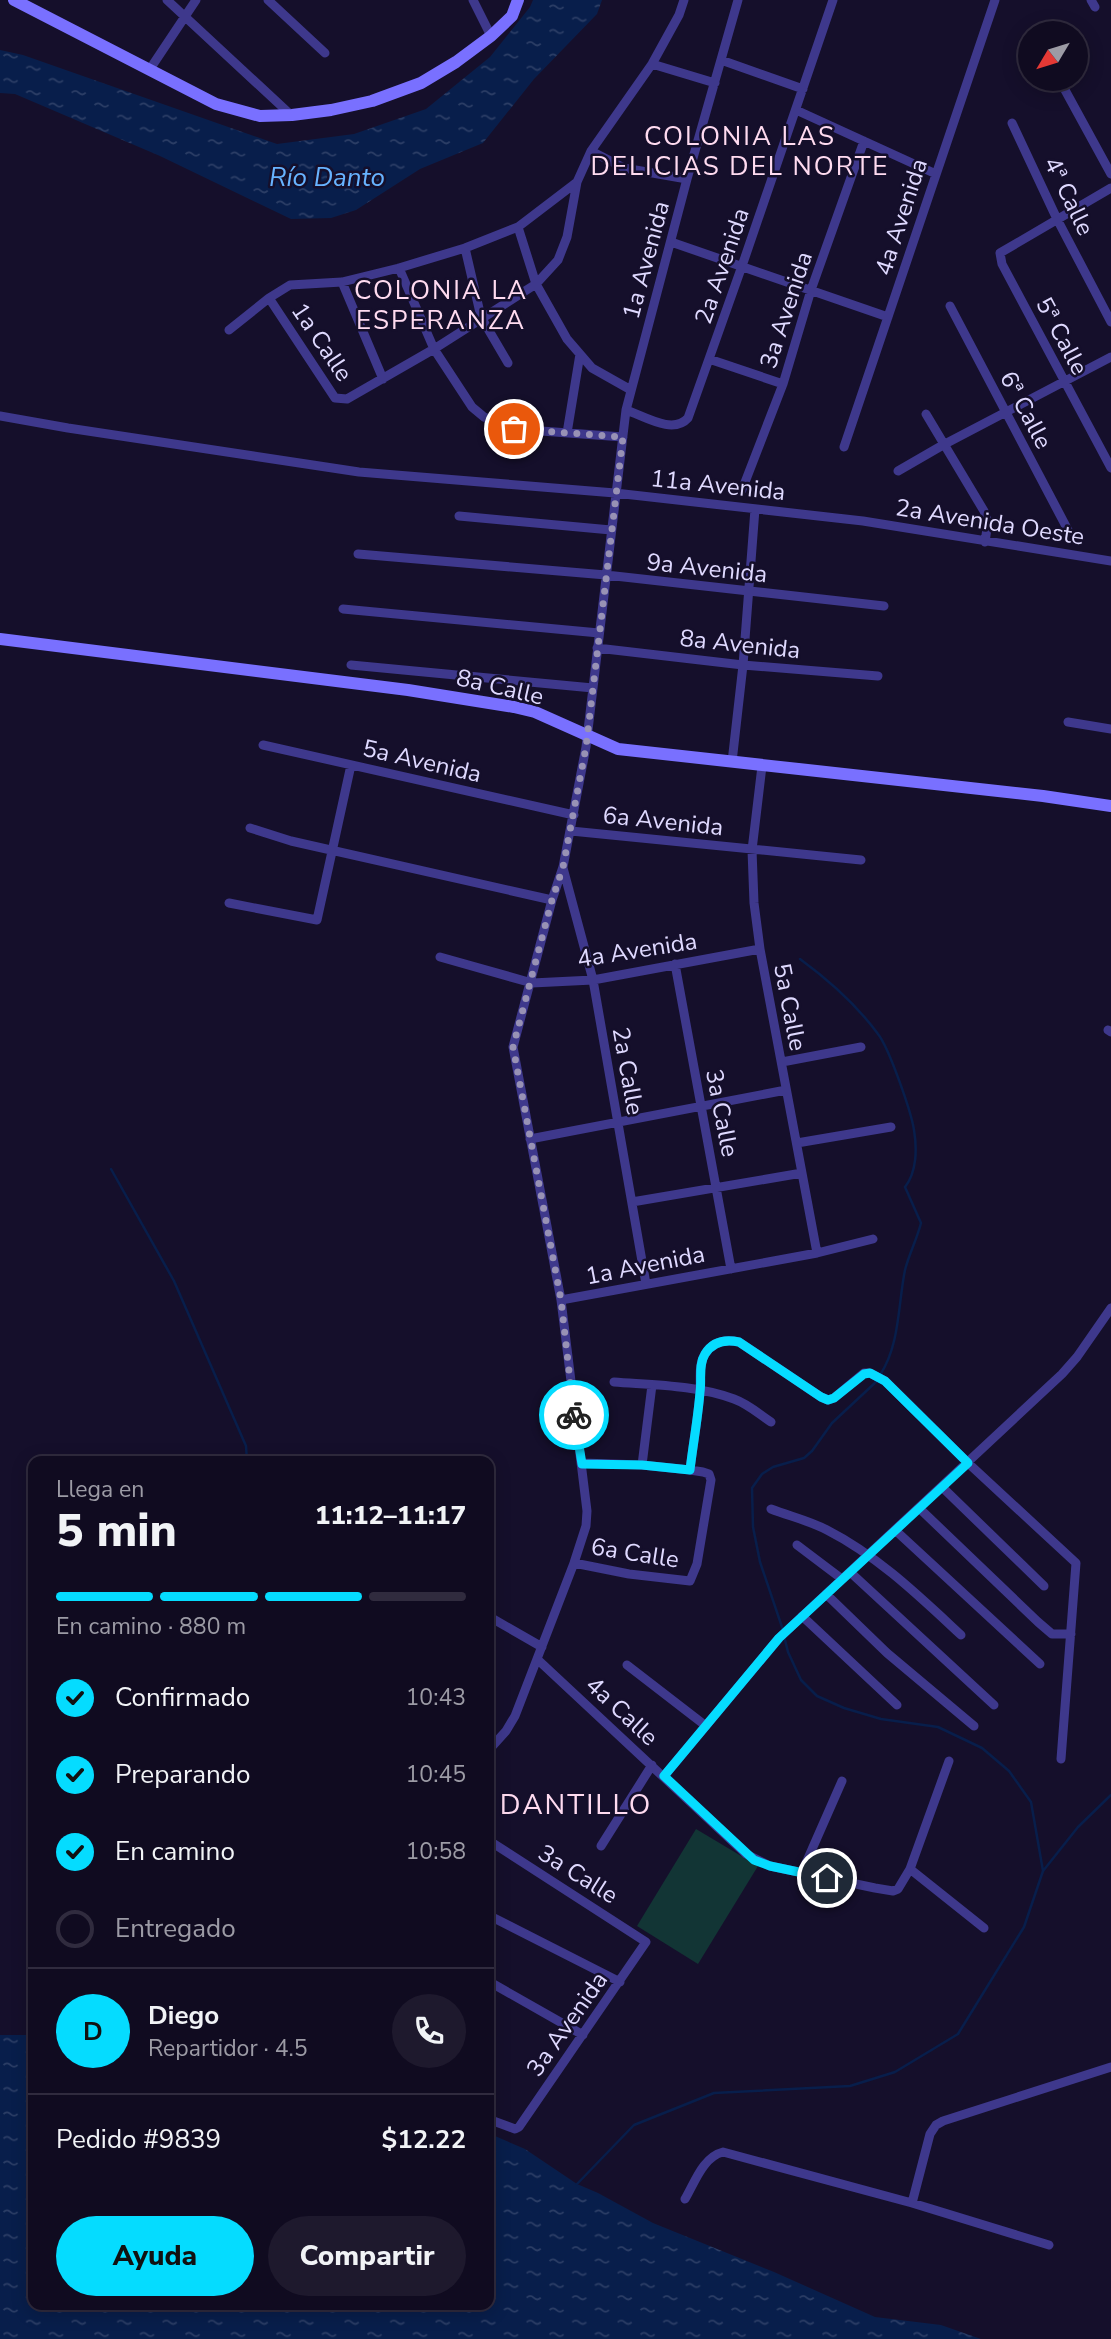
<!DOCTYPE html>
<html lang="es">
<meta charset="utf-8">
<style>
body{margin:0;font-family:"Nunito Sans",sans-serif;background:#1e192d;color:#f1f3f6;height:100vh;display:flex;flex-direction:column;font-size:26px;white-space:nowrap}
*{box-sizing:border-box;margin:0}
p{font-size:23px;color:#9c9ba5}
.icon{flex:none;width:38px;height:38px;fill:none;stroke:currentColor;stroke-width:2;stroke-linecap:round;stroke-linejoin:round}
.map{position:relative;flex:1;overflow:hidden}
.side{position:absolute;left:28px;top:1456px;width:466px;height:854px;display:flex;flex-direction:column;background:#100b20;border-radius:14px;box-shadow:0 4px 18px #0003,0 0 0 2px #302b3e}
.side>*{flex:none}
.needle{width:46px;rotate:232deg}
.buttons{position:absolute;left:1018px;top:21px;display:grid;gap:14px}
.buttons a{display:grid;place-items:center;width:70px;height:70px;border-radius:50%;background:#100b20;box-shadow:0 4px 18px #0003,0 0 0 2px #302b3e;font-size:35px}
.pin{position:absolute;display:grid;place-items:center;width:60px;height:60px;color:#fff;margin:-30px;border:4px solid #fff;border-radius:50%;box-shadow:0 2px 7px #0007}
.courier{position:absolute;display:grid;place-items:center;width:70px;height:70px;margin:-35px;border:5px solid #05dcff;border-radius:50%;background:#fff;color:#222;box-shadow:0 2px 9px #0007}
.overview em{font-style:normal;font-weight:800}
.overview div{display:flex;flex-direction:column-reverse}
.overview{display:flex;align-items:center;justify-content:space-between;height:119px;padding:0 28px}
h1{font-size:46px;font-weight:800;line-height:52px}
.bar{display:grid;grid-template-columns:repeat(4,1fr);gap:10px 7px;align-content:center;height:84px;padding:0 28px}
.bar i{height:9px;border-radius:5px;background:#302b3e}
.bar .selected{background:#05dcff}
.bar p{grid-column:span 4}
.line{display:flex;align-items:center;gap:18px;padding:0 28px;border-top:2px solid #302b3e}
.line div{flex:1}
.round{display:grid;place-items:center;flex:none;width:74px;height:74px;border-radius:37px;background:#1e192d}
ol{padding:0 28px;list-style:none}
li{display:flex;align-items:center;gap:21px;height:77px}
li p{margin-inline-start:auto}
li .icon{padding:7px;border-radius:50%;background:#05dcff;color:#111;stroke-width:4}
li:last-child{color:#9c9ba5}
li i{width:38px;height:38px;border:4px solid #302b3e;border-radius:50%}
.cta{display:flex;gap:14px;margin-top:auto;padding:14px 28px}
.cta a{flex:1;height:80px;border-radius:42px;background:#05dcff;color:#111;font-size:28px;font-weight:800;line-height:80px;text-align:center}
.cta a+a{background:#1e192d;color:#f1f3f6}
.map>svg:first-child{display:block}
.pitch{fill:#123535}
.water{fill:url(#water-ripples)}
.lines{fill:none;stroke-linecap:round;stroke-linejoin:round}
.stream{stroke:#081e4b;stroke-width:2.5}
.street{stroke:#3e388c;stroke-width:9}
.secondary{stroke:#7970ff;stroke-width:12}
.done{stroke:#9892b5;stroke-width:7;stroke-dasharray:0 12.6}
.route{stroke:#05dcff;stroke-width:9}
.labels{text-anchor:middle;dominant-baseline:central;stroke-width:5;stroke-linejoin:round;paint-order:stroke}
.street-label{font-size:24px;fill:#dfd9ff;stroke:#150f2b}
.neighbourhood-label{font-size:26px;letter-spacing:2px;fill:#ffdbf0;stroke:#150f2b}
.water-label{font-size:26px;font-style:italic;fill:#67b3ff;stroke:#150f2b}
.quarter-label{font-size:28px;letter-spacing:2px;fill:#ffdbf0;stroke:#150f2b}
</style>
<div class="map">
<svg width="1111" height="2339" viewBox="0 0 1111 2339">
<defs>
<pattern id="water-ripples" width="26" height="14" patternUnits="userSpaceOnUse" patternTransform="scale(1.75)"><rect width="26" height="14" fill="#081e4b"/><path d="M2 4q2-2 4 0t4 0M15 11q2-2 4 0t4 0" fill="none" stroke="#2c3e66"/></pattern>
</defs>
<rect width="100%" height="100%" fill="#150f2b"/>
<path class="pitch" d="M696,1829L758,1866L698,1964L637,1926Z"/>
<path class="water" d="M533,0H602L597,14L534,79L483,143L420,169L356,210L331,218L291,219L160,156L15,94L0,93V50L23,55L277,144L354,134L426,109L490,57L530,7Z
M0,2035H33V2305H488V2133L525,2149L577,2184L598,2193L653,2223L774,2272L875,2317L941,2325L981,2339H0Z"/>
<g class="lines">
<path class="stream" d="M800,959C830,981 856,1004 878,1034C889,1048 911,1111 914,1130C917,1148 917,1172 905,1187L921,1223C917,1239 909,1254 905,1270C898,1304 900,1345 880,1375
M111,1169L174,1281L246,1446L247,1461
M783,1630L760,1562L753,1527L752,1488L762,1474L773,1467L804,1458L812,1451L832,1423L877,1381
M1043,1871L1078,1827L1111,1795
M577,2184L634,2125L714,2093L850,2086L895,2072L958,2034L1024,1927L1043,1871L1031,1802L1009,1771L982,1748L938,1727L881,1719L844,1708L817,1696L801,1680L788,1652L784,1636"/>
<path class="street" d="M167,0L291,115
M268,0L325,53
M473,0L491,36
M1091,0L1095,7
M721,60L803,89
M652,64L715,83
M150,69L196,0
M1059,79L1111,174
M796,110L936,174
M1012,123L1057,219L1111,322
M591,151L624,168L687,179
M1111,188L1000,253L1002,264L1111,468
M518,227L536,284L567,339L592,368L631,390
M671,242L888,317
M465,248L481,317L508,363
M399,268L434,349L472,407L484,417L514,429L623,437
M342,282L383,379
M269,298L335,398L347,399L434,349L536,284L558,260L567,237L577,182L591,151L652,64L679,15L684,0
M950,306L1069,532
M229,330L269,298L290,285L342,282L399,268L465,248L518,227L577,182
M709,359L783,384
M626,410C644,416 673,435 688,418L742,266L833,0
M926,414L984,511L988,522L985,542
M0,416L68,428L359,472L615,493L863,521L1111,561
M567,433L580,354
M844,447L995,0
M898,471L943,445L1111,357
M742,490L783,384L811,290L864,141
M459,516L611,530
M358,554L606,575L884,606
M343,609L599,633
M597,648L743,665L878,676
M351,665L593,688
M1068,722L1111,729
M263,745L574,815
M732,762L743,665L755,509
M762,766L752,850L754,903L760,949L817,1253
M250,828L291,841L552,900
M571,831L861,860
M563,868L593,980L646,1284
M229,903L317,920L351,765
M440,957L532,983L593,980L760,949
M675,964L731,1269
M1108,1030L1111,1032
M782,1062L861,1047
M530,1139L786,1090
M797,1143L891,1127
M632,1202L802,1173
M561,1300L817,1253L873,1239
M614,1382C653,1385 697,1385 734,1399C748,1404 759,1414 771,1422
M642,1465L652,1385
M690,1470C693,1444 698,1418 700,1392C701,1380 698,1365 705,1354C713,1341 725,1339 739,1342L821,1397L828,1400L834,1398L864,1373H870L885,1381L968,1463L1076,1563L1061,1759
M942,1487L1044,1586
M919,1508L1038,1622L1052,1634H1071
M771,1509C789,1516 810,1521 827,1530C878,1556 920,1597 961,1635
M895,1530L1040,1664
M797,1545L842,1579
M574,1563L629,1574L690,1581L697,1564L711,1480L709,1474L703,1472L690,1470L642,1465L582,1463
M850,1572L994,1705
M826,1594L887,1653L974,1726
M488,1616L542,1647
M802,1616L897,1705
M537,1659L746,1854L770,1866L875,1888L893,1891L898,1889L910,1869L949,1761
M627,1665L706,1726
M488,1751L506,1731L515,1716L574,1563L586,1526L587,1511L561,1300L513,1047L552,900L563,867L586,747L626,410L687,179L738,0
M664,1776L779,1638L1062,1374L1077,1357L1111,1308
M488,1840L646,1942L519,2127L515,2129L488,2119
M601,1846L652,1765
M910,1869L984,1928
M802,1872L842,1781
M488,1915L620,1982
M488,1981L583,2035
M685,2199C695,2182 703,2157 723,2152L912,2203L1049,2245
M912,2203L930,2134L936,2125L943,2121L1111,2067"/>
<path class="secondary" d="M14,0L216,104L260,116L292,115L331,110L372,101L421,83L456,62L491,36L512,16L518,0
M0,639L408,690L514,707L535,712L618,749L1043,796L1111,806"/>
</g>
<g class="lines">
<path class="done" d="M514,429L623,437L586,747L563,867L552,900L513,1047L561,1300L574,1415"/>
<path class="route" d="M574,1415L582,1464L642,1465L690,1470C693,1444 698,1418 700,1392C702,1380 698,1365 705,1354C713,1341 725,1339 739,1342L821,1397L828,1400L834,1398L864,1374L870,1373L885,1381L968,1463L779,1638L664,1776L754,1860L770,1866L827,1878"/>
</g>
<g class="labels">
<g class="street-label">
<text transform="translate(1069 196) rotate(64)">4ª Calle</text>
<text transform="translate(901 217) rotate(-72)">4a Avenida</text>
<text transform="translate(646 260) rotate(-75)">1a Avenida</text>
<text transform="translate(722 266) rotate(-71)">2a Avenida</text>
<text transform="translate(786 310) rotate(-72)">3a Avenida</text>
<text transform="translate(1062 336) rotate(62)">5ª Calle</text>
<text transform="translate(322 342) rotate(56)">1a Calle</text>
<text transform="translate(1026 410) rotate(62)">6ª Calle</text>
<text transform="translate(718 485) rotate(6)">11a Avenida</text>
<text transform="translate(990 522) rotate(9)">2a Avenida Oeste</text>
<text transform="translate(707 568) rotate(6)">9a Avenida</text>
<text transform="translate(740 644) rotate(6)">8a Avenida</text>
<text transform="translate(500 687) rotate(13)">8a Calle</text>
<text transform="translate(422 761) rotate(13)">5a Avenida</text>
<text transform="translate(663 821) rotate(6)">6a Avenida</text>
<text transform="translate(637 950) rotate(-9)">4a Avenida</text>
<text transform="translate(790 1007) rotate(79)">5a Calle</text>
<text transform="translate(628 1071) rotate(80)">2a Calle</text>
<text transform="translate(722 1113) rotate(79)">3a Calle</text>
<text transform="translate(645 1265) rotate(-11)">1a Avenida</text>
<text transform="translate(635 1553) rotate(9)">6a Calle</text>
<text transform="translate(622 1711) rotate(43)">4a Calle</text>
<text transform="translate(578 1874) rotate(32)">3a Calle</text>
<text transform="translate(567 2024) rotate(-55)">3a Avenida</text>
</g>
<g class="neighbourhood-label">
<text x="740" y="136">COLONIA LAS<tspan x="740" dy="30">DELICIAS DEL NORTE</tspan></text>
<text x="441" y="290">COLONIA LA<tspan x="441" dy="30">ESPERANZA</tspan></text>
</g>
<g class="water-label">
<text x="327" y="177">Río Danto</text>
</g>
<g class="quarter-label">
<text x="576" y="1805">DANTILLO</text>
</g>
</g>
</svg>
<div class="buttons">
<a><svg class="needle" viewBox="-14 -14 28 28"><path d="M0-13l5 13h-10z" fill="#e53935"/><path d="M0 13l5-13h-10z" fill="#9c9ba5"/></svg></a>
</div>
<div class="pin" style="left:514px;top:429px;background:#ea580c"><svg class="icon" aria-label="bag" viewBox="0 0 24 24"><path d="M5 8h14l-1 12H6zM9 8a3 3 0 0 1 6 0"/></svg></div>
<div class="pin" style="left:827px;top:1878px;background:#1f2937"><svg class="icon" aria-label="home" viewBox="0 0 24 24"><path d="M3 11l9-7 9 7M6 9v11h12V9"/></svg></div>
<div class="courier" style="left:574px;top:1415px"><svg class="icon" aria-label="bike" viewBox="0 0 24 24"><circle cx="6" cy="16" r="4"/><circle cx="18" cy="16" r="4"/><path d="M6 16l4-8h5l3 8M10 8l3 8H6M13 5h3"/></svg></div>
<section class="side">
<div class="overview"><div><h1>5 min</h1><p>Llega en</p></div><em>11:12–11:17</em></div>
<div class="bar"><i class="selected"></i><i class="selected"></i><i class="selected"></i><i></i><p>En camino · 880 m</p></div>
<ol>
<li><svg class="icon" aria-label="check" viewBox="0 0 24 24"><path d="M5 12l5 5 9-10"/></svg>Confirmado<p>10:43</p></li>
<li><svg class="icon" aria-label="check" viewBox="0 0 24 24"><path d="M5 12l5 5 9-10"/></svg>Preparando<p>10:45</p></li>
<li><svg class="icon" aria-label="check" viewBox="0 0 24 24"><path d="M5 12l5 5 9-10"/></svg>En camino<p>10:58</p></li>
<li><i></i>Entregado</li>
</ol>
<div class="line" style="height:126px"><b class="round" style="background:#05dcff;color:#111">D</b><div><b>Diego</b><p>Repartidor · 4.5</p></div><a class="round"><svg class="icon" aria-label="phone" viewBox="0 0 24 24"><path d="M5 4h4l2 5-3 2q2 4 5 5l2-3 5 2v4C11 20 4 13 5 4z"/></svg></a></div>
<div class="line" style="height:91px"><div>Pedido #9839</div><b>$12.22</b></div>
<div class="cta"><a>Ayuda</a><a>Compartir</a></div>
</section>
</div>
